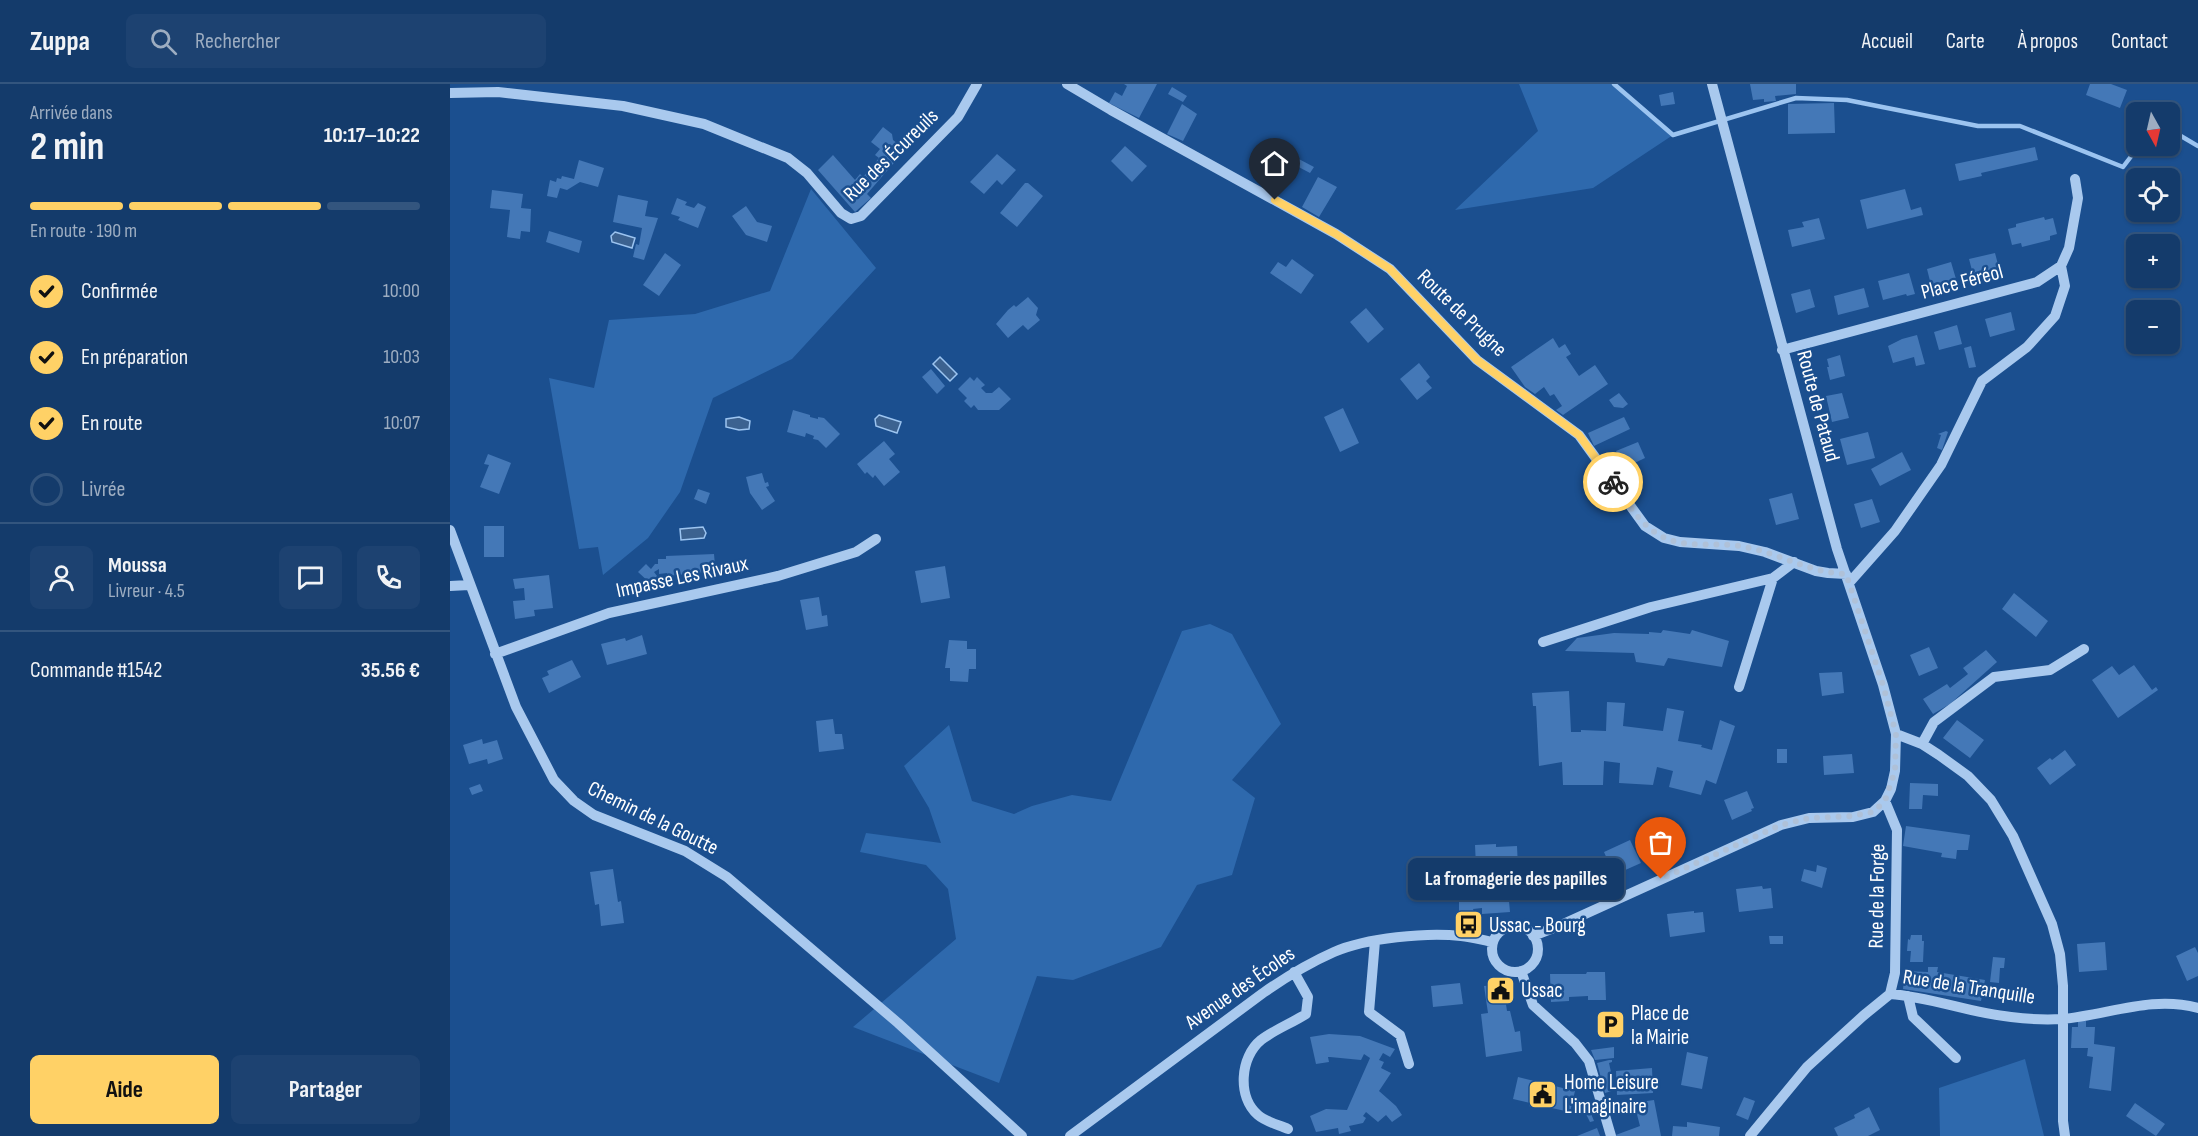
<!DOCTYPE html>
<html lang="fr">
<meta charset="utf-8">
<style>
body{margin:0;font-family:"Sofia Sans Condensed",sans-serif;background:#1d4271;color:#f1f3f6;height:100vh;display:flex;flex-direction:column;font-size:22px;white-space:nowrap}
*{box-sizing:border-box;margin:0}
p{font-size:20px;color:#9dadc1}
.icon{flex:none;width:33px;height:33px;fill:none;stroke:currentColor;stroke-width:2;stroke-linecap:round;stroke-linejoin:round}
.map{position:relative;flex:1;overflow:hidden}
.details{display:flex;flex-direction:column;background:#143b6b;width:450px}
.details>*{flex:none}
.needle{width:39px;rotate:172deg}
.tools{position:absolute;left:1676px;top:18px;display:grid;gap:12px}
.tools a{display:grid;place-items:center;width:54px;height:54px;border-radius:9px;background:#143b6b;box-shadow:0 2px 4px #0004,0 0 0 2px #33557e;font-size:30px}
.pin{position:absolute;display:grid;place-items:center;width:51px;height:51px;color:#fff;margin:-62px -26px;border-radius:50% 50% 50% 0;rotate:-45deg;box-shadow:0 0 6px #0007}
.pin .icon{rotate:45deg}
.courier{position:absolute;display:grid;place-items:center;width:60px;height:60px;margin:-30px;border:4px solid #ffd166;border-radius:50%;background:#fff;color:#222;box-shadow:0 2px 8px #0007}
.bubble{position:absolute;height:42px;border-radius:9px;background:#143b6b;box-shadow:0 2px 4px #0004,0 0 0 2px #33557e;font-size:20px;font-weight:700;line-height:42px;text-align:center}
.head em{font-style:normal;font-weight:700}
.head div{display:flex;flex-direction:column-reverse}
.head{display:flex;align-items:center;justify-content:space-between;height:102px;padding:0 30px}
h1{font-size:39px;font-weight:700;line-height:45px}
.bar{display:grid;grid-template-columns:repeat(4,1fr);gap:9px 6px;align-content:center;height:72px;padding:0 30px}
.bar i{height:8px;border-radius:4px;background:#33557e}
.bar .on{background:#ffd166}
.bar p{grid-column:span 4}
.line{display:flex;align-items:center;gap:15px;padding:0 30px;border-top:2px solid #33557e}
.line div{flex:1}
.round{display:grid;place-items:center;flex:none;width:63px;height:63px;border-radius:9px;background:#1d4271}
ol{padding:0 30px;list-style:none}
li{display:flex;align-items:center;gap:18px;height:66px}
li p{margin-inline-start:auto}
li .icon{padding:6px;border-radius:50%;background:#ffd166;color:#111;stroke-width:4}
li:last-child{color:#9dadc1}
li i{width:33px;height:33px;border:3px solid #33557e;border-radius:50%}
.cta{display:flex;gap:12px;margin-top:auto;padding:12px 30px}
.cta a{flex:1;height:69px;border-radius:9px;background:#ffd166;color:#111;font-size:24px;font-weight:700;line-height:69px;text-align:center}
.cta a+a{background:#1d4271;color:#f1f3f6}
header{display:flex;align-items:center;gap:36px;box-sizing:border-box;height:84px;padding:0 30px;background:#143b6b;border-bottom:2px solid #33557e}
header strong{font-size:28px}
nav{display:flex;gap:33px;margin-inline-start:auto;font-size:21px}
.search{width:420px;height:54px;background:#1d4271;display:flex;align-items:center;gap:15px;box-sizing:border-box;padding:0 21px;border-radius:9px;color:#9dadc1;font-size:22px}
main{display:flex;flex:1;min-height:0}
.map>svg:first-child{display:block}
.green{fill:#2e69ad}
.water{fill:#3c6290;stroke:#9cc4f0;stroke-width:1.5}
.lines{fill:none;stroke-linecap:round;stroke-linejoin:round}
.stream{stroke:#9cc4f0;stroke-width:4.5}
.building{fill:#4478b7}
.minor{stroke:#a9c9ee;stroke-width:10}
.done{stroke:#afc1d8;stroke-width:6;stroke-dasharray:0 10.8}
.route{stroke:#ffd166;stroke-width:8}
.labels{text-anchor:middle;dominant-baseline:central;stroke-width:5;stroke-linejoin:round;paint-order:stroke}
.street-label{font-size:21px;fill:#fff;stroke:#1b4f8f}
.poi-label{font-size:21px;fill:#fff;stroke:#1b4f8f;text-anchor:start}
</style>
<header>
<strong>Zuppa</strong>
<div class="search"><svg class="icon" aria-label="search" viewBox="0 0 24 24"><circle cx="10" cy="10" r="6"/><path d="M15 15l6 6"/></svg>Rechercher</div>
<nav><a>Accueil</a><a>Carte</a><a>À propos</a><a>Contact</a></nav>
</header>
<main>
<section class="details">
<div class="head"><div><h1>2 min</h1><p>Arrivée dans</p></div><em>10:17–10:22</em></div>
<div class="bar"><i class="on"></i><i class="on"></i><i class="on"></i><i></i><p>En route · 190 m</p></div>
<ol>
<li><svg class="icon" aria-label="check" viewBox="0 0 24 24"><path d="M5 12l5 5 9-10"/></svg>Confirmée<p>10:00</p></li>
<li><svg class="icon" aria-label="check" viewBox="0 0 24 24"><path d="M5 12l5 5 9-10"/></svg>En préparation<p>10:03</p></li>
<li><svg class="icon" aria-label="check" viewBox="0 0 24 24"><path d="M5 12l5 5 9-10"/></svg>En route<p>10:07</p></li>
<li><i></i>Livrée</li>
</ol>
<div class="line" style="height:108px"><a class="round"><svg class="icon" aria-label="person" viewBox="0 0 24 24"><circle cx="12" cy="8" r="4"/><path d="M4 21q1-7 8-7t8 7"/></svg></a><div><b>Moussa</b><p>Livreur · 4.5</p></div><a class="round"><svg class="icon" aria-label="chat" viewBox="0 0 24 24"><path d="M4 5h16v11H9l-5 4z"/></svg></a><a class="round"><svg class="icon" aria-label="phone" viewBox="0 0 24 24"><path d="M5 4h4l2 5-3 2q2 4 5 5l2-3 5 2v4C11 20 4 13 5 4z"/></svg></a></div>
<div class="line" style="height:78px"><div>Commande #1542</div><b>35.56 €</b></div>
<div class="cta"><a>Aide</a><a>Partager</a></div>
</section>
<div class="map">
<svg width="1748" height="1052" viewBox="0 0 1748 1052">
<rect width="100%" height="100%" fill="#1b4f8f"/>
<path class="green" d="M1069,0H1164L1223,51L1143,104L1005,126L1088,47Z
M361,105L426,184L342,275L263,314L230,408L198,454L153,491L148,463L129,465L99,294L144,304L159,236L245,230L320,207Z
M760,540L782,550L831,640L782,696L805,714L782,791L747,801L711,863L623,896L587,892L549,999L403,943L506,855L498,805L476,781L410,768L416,749L491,759L479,724L454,682L499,641L522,717L564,730L582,722L622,711L661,717L732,547Z
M1575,975L1594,1052H1490L1489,1004Z"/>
<path class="water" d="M165,148L185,154L182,164L162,158L161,152Z
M490,273L507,290L500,297L483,280Z
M429,331L451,338L447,349L426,342L425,335Z
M289,333L300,337L299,345L289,346L276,343V335Z
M253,443L256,449L254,454L231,456L230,445Z"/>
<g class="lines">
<path class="stream" d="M1164,0L1223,51L1346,14L1397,16L1528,42H1570L1673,83L1689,62
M1719,45L1748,62"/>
</g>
<path class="building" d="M674,0H707L689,34L659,19L665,8L672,12L677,2Z
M1300,0H1346V10L1325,12L1326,17L1314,18V15L1303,16Z
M1640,0H1661L1677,6L1670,24L1636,11Z
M722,3L737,12L733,18L718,10Z
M1223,8L1225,20L1211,22L1209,11Z
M1384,19L1385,49L1338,50V20Z
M732,20L747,30L733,57L717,50Z
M433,43L442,50L443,56L455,66L417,110L421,114L405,128L368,86L383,71L405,96L410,90L413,93L429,74L425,71L430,65L421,58Z
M675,62L697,82L682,98L661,77Z
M814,63L834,74L823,95L803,84Z
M1585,63L1588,76L1531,89L1532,92L1509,97L1505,80Z
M547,70L566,86L552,101L547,96L534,110L520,98Z
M845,73L864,83L860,89L841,79Z
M129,76L154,84L148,103L130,98L117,106L110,104L107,114L97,112L100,96L106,98L107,94L111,95L112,92L124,95Z
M868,93L887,103L869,133L852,123Z
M575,99H578L593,112L567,143L550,129Z
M1455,105L1461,126L1471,123L1473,131L1417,145L1410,116Z
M42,106L73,110L71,124L81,125L80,148L71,147L70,155L57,153L60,126L40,124Z
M168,111L198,117L195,132L208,134L194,176L183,173L186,160L189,161L192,144L163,138Z
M227,114L237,118L235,121L244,124L248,119L256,123L248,144L228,136L230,133L221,130Z
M296,122L307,138L322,142L317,158L296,151L282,132Z
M1594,133L1595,136L1603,134L1607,150L1600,152V156L1572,163L1571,159L1562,161L1558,145L1566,143V140Z
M1369,134L1375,155L1342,163L1338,146L1354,143L1352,138Z
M99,147L132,157L129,169L96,158Z
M215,169L231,181L209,212L193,201Z
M1545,169L1550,188L1524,194L1519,175Z
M842,175L864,191L851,210L820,189L828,178L836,183Z
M1501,178L1506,195L1481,201L1477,185Z
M1459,189L1465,210L1457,212L1456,210L1433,216L1428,197Z
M1414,204L1419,223L1388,231L1384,212Z
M1360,205L1365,223L1346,229L1341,210Z
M578,213L588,224L586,231L590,236L578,246L573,241L558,254L546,240L558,226L564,221L566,223Z
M916,224L934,245L918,259L900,238Z
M1561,228L1565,246L1540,253L1535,235Z
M1507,241L1512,260L1489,266L1484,248Z
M1467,251L1475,280L1466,282L1464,273L1443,279L1438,262L1452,255Z
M1103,254L1109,264L1115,260L1121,270L1116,273L1129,292L1145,281L1158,300L1113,331L1106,326L1112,322L1104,310L1100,312L1094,303L1085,310L1075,303L1061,283Z
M1521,262L1526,283L1519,284L1514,264Z
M1390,271L1395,292L1380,296L1377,283H1379L1377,275Z
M969,279L980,293L976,297L982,304L967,316L950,295Z
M481,285L495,302L487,310L472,293Z
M520,293L524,297L527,293L535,301L531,304L536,309H542L549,303L561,315L549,326H528L524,321L521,324L514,317L517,314L508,305Z
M1169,309L1178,320L1173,324L1164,323L1159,316Z
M1392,309L1399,334L1382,338L1376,312Z
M893,324L909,359L890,368L874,333Z
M343,326L360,331V333L368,335V333L374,334L390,350L376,364L368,356L363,355L364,352L356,349L355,353L337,348Z
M1174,333L1180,345L1144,362L1138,349Z
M1496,347L1498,348L1492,366L1487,364L1491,351L1488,350Z
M1418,348L1425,374L1397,381L1390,355Z
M434,357L445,370L439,375L450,388L434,402L425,391L423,394L417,388L415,390L407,380Z
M1188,358L1195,374L1174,384L1166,367Z
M1452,368L1461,386L1430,402L1421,385Z
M38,370L61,379L49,410L30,403L39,381L34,380Z
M312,389L315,399L318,398L319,402L316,403L325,417L312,426L300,409L296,393Z
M248,405L260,409L256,420L244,415Z
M1342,409L1349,435L1326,441L1319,415Z
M1422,415L1430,438L1411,444L1404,420Z
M34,442H54V473H34Z
M264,470L266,493L256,494V488L217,492V489L209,490V485L204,488L207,492L200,499L188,488L196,480L201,485L205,480H208V475H216V472Z
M495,482L500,514L471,519L465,487Z
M99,491L103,524L84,526L85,532L65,535L63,517L75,516L74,504L65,505L63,495Z
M1564,509L1598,537L1586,553L1552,525Z
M369,513L372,532L377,531L378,542L356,546L350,516Z
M1213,546L1240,550L1242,546L1279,557L1272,583L1218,574L1214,582L1186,578L1184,569L1115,567L1127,554L1164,549L1199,550V548L1211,549Z
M192,551L197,570L157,581L151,560L175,554L176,557Z
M499,556L517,557V565H526V585H519L518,598L500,597V584H495Z
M1479,563L1488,584L1469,592L1460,571Z
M1536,566L1547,578L1500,620L1483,630L1473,615L1497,600L1500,604L1518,590L1513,584Z
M122,576L131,593L99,609L92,594L99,591L97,587Z
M1684,581L1702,606L1706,603L1708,606L1668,634L1642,596L1662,582L1669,591Z
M1392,588L1394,609L1372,612L1369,589Z
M1119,607L1121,648H1131V646L1156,647L1157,618L1175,619L1173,642L1213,647L1217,624L1234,627L1228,657L1252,661L1251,663L1262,666L1270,636L1285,642L1266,700L1256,696L1251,711L1219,703L1223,687L1207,683L1203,701L1169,699L1170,679L1154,677L1153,701H1113L1112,678L1089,682L1086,622H1083L1082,609Z
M383,635L385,650H392L394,665L369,668L366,637Z
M1507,636L1534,656L1520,674L1493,654Z
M32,655L33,660L47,656L53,675L38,680L37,675L19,680L13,661Z
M1327,665H1337V679H1327Z
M1615,666L1626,681L1600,701L1587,684L1600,674L1602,676Z
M1402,670L1404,689L1374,691L1373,672Z
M1460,699L1488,700V712L1473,711L1472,725H1459Z
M30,700L33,707L22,711L19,704Z
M1297,707L1304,724L1301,725L1302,727L1282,736L1274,716Z
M1456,742L1520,751L1518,766H1507L1506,775L1491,773L1492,769L1453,762Z
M1180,756L1191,779L1164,791L1154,768Z
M1046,760V763L1067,762L1068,784H1075L1076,799L1069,800L1070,816L1059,817L1060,828L1032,830V824L1023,825L1024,828L1009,830V805L1027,804L1025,761Z
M1367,781L1377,784L1372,804L1351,797L1354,785L1366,788Z
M163,785L168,818L171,817L174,839L151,842L149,820L145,821L140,788Z
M1312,802L1313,805L1321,804L1323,824L1289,828L1286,805Z
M1244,827V829L1253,828L1255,848L1220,853L1217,830Z
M1461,851H1472V857H1474L1473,878H1460L1461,867H1457L1458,855L1460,856Z
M1319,852H1333V860H1320Z
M1655,858L1657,886L1629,888L1627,860Z
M1745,863L1748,869V892L1737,897L1726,872Z
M1543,873L1555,874L1554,884H1550L1549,899L1540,898Z
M1478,883H1488L1487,888L1535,896L1531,917L1453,905L1455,887L1478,888Z
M1137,888H1155L1156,916H1138V912L1119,913V917L1101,918L1100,890H1136Z
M1010,899L1013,920L983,923L981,902Z
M1053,900L1057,927H1060L1065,948L1070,947L1072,967L1036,973L1031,930L1038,929L1034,902Z
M1628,937H1636V943H1645L1644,960L1665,963L1661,1007L1639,1004L1643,973L1637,972L1638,964H1621L1622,943H1628Z
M879,950L910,952L945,965L940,973L933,969L929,976L934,978L931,984L941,989L929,1007L946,1022L952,1031L942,1038L936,1031L928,1038L916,1028L913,1032L916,1034L913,1039L899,1042L901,1047L889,1050L888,1044L866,1048L860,1032L876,1025L897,1026L920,974L914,970L911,976L880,973H878L879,978L866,980L860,953Z
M1164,963V974L1145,976L1141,966Z
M1237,968L1258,973L1252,1005L1231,1001Z
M1159,976H1162V978L1159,979L1165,1006L1155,1009L1147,979Z
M1202,984L1203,1009L1167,1011L1166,987Z
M1068,993L1125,1007L1120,1028L1088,1021L1087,1024L1079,1022L1080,1019L1063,1015Z
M1294,1013L1305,1017L1298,1036L1286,1031Z
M1204,1016L1211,1052H1163L1190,1042L1184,1019Z
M1685,1019L1715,1040L1706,1052L1676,1032Z
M1137,1020L1144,1037L1140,1038L1132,1022Z
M1419,1023L1430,1046L1418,1052H1388L1384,1044L1405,1034L1404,1031Z
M1237,1038L1270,1043L1269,1052H1222L1223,1042L1237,1043Z
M1147,1044L1150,1052H1127Z"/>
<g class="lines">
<path class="minor" d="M617,0L661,26L886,150L940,185L1027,276L1129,351L1195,442L1214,454L1230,458L1289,462L1315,468L1366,487L1378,489L1396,490
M0,9L48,8L173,22L254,40L338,74L357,89L391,129L401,135L411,132L508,33L527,0
M1332,266L1587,198L1611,182L1619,164L1628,114L1625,95
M0,446L66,623L104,696L124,717L144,731L235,767L277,793L448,939L572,1052
M1399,499L1445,447L1491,381L1532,297L1577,263L1605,232L1615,202L1611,182
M0,502L19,501
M1093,558L1201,523L1323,494L1344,478
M45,570L159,529L328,492L406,468L426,455
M1289,603L1323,494
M1446,650L1472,660L1489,671L1518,692L1541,716L1563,752L1602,840L1610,870L1613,902V1037L1615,1052
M1472,660L1484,638L1544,593L1600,586L1634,565
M1435,717L1447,746L1445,889L1440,910
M1042 865a23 23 0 1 1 46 0a23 23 0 1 1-46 0Z
M1083,852L1111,841L1331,741L1359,734L1403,733L1423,728L1435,717L1441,705L1445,687L1446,650L1433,601L1387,465L1262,0
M925,857L919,928L950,951L959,980
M1071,887L1083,921L1125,959L1139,977L1161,1052
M1458,912L1463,933L1506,974
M838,1045C829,1041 816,1038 808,1031C787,1013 790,973 811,956C824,946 842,939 856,930L858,913L844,888
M620,1052L813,909C836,893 859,879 884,868C916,854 977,848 1011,852C1022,853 1032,856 1043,858
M1300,1052L1357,983L1413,932L1440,910C1481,913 1520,929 1561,933C1577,935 1596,936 1612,935C1658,931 1702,911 1748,924"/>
</g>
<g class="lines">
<path class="done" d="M1163,398C1177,418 1189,440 1211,452C1234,465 1265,458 1289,462C1326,467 1358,489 1396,490L1433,601L1446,650L1445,687L1435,717L1423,728L1403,732L1359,734L1331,741L1211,795"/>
<path class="route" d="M825,116L886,150L940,185L1027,276L1129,351L1163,398"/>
</g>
<defs>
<symbol id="bus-square" viewBox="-11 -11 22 22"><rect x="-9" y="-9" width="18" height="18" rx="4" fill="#ffd166" stroke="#1b4f8f"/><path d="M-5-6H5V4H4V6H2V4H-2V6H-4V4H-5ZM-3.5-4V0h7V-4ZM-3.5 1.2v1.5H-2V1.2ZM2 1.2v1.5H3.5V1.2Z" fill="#111"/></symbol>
<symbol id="civic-square" viewBox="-11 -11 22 22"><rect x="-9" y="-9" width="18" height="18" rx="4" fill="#ffd166" stroke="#1b4f8f"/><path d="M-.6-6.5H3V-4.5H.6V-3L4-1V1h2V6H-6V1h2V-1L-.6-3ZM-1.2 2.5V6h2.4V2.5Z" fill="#111"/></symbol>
<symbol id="parking-square" viewBox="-11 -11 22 22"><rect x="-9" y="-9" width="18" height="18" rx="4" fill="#ffd166" stroke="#1b4f8f"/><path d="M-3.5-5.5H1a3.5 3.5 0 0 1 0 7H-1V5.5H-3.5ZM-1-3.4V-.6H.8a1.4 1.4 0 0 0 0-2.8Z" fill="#111"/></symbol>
</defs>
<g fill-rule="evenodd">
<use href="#bus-square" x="1002" y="824" width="33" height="33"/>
<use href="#civic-square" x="1034" y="890" width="33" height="33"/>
<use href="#parking-square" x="1144" y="924" width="33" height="33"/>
<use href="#civic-square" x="1076" y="994" width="33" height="33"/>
</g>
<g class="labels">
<g class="street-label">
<text transform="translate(441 71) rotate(-44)">Rue des Écureuils</text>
<text transform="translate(1512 198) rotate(-15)">Place Féréol</text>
<text transform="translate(1012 229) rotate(44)">Route de Prugne</text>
<text transform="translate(1368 322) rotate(75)">Route de Pataud</text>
<text transform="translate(232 493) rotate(-12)">Impasse Les Rivaux</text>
<text transform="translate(203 734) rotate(26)">Chemin de la Goutte</text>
<text transform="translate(1427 812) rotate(-89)">Rue de la Forge</text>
<text transform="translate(1519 903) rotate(9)">Rue de la Tranquille</text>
<text transform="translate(790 904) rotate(-35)">Avenue des Écoles</text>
</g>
<g class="poi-label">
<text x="1039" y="841">Ussac - Bourg</text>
<text x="1071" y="906">Ussac</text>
<text x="1181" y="929">Place de<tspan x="1181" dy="24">la Mairie</tspan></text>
<text x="1114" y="998">Home Leisure<tspan x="1114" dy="24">L'imaginaire</tspan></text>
</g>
</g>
</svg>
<div class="tools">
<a><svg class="needle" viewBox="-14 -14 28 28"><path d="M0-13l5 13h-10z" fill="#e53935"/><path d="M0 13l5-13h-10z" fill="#9dadc1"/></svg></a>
<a><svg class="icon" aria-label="locate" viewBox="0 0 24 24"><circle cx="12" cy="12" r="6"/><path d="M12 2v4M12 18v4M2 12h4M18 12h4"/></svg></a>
<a>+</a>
<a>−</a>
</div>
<div class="pin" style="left:1211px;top:795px;background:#ea580c"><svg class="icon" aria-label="bag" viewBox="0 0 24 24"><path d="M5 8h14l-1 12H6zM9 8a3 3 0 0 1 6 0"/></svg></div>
<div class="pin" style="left:825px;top:116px;background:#1f2937"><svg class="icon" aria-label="home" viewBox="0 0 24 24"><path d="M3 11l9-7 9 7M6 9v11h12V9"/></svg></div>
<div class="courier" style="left:1163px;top:398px"><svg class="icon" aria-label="bike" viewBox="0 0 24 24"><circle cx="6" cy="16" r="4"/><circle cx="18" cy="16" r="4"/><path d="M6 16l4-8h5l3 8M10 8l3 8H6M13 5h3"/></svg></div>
<div class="bubble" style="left:958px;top:774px;width:216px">La fromagerie des papilles</div>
</div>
</main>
